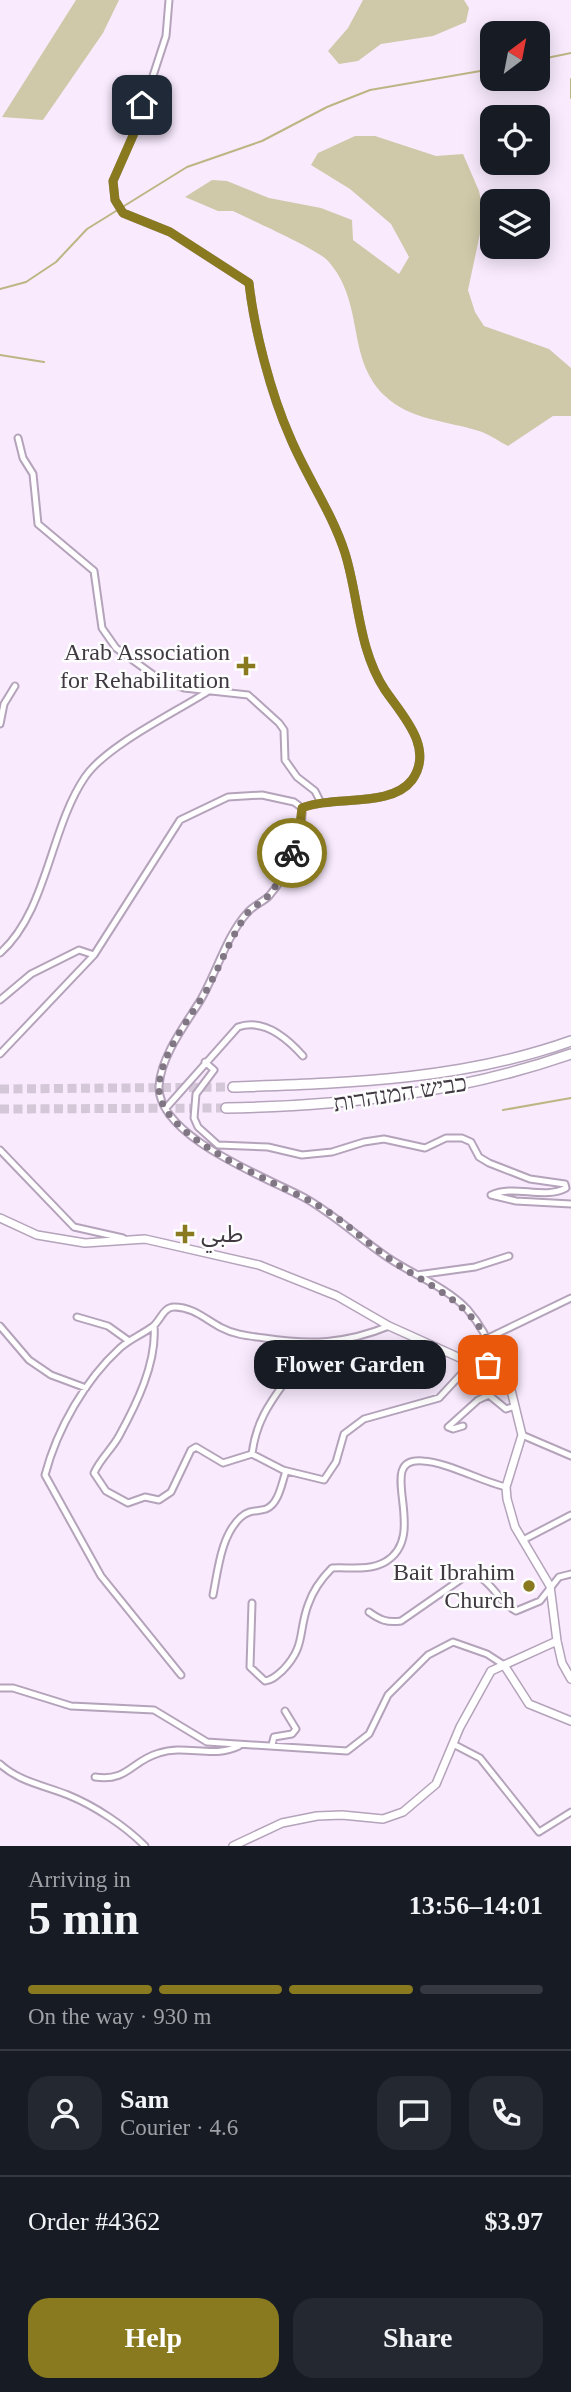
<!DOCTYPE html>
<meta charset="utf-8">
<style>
body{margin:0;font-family:"Times New Roman","Noto Sans Arabic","Noto Sans Hebrew",serif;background:#242831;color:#f1f3f6;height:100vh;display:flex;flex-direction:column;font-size:26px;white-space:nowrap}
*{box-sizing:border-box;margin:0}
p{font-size:23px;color:#9ea1a6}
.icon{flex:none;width:38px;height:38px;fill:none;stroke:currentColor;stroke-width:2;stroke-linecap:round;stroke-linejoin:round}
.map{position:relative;height:1846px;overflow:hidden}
.drawer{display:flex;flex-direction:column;background:#171b24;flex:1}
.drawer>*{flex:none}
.needle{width:46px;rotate:32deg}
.controls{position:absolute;left:480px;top:21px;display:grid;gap:14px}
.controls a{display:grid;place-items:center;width:70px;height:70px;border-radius:14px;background:#171b24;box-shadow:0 4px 18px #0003;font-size:35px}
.pin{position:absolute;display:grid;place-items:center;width:60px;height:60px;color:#fff;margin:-30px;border-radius:14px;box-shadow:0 4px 10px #0006}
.courier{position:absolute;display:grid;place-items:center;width:70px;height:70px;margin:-35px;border:5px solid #897a1f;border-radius:50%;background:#fff;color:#222;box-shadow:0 2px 9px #0007}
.bubble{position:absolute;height:49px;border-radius:21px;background:#171b24;box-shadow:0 4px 18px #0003;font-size:23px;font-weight:600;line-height:49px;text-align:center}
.head em{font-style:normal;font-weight:600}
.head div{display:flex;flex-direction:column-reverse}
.head{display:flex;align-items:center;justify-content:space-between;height:119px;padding:0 28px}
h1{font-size:46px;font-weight:600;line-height:52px}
.bar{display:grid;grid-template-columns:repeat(4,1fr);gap:10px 7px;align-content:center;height:84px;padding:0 28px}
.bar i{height:9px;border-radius:5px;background:#363941}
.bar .on{background:#897a1f}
.bar p{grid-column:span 4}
.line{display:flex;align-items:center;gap:18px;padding:0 28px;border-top:2px solid #363941}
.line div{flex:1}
.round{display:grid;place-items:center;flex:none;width:74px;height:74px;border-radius:21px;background:#242831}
.primary-button{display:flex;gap:14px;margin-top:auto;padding:14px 28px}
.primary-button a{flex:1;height:80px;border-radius:21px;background:#897a1f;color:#fff;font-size:28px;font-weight:600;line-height:80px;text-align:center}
.primary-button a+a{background:#242831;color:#f1f3f6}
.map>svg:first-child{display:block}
.green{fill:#cfc9a9}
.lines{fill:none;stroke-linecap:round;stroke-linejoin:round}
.stream{stroke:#bdb583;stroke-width:2}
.trunk-tunnel{stroke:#d4c7d8;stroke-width:9;stroke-dasharray:9 4.5;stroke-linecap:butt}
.minor-casing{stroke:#b4a3ba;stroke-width:9}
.tertiary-casing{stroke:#b4a3ba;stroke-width:10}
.trunk-casing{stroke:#b4a3ba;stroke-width:12}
.minor{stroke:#fff;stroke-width:5}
.tertiary{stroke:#fff;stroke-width:7}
.trunk{stroke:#fff;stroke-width:9}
.done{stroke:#817784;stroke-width:7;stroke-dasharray:0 12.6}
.route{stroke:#897a1f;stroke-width:9}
.poi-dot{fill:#897a1f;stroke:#fdfdfd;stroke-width:2.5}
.labels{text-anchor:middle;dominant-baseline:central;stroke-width:5;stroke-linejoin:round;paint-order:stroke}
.poi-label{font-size:24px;fill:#403942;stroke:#fdfdfd;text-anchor:end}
.street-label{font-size:24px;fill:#403942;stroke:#fdfdfd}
</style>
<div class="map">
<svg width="571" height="1846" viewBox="0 0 571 1846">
<rect width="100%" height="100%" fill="#f9eafe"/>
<path class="green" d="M76,0H119L103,33L43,120L2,117Z
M363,0H464L469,8L466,22L433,36L381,44L358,61L339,64L328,51L348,28Z
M355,136H375L436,156L463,154L479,191L484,215L468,290L475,312L484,326L549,349L571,368V416H553L508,446C498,441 489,434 479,431C447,421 410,420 385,396C345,358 366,304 328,261C319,250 251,220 233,211H218L185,197L212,180L227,181L269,198L321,208L352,220L353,240L399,274L409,257L391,224L350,189L311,165L318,153Z"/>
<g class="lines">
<path class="stream" d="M537,60L571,53
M571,79V98
M0,289L26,282L56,262L87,229L187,167L262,141L327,107L370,90L492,69
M0,355L44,362
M503,1110L571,1098"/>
<path class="trunk-tunnel" d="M0,1089L233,1087
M0,1109L226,1108"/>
<defs>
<path id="minor" d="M169,0L166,36L135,131L113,181L115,200L123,213L170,232L249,283C254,329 271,395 290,437C306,476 332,512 345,553C359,598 358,649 385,690C402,715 435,748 412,780C391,808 334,795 302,808C304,835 287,876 269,896C263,902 254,905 248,912C227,934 216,974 200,1001C185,1025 161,1056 159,1086C157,1137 268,1178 305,1198C335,1215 359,1238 387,1257C412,1274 446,1287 467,1309C479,1323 488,1337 493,1355
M18,438L23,458L33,474L38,524L94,571L102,628L116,648L159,679L184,688L248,695L279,723L284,730L285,760L297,777L315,791L320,801
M0,724L4,704L15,686
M0,953C47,912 50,828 85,777C106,746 174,713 207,692
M0,1000L31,974L79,950L94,955
M0,1054L94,955L180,820L228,797L262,795L294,802L302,808
M205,1062L214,1070L196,1094L194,1118L198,1127L218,1145L268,1147L302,1155L332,1152L364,1142L384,1139L425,1148L446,1138H462L471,1142L479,1157L489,1163L530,1179L565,1184L566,1188C544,1200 514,1184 491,1195L516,1201L571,1204
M166,1108L238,1027C263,1018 287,1038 303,1056
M0,1150L74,1227L123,1238
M417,1275L475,1267L509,1256
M77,1317L108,1326L129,1341
M0,1326L29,1360L51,1375L86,1388
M154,1326C157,1363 136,1405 119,1436C112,1449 100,1459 94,1473L106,1491L128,1503L145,1497L159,1500L171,1492L191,1450L196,1447L223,1463L252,1454L283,1470L324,1480L336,1462L344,1434L364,1419L439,1398L465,1370L470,1359
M486,1339L571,1298
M473,1360L487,1346
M463,1426L453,1429L448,1427L478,1400L489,1395L506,1409L515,1406
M522,1435L571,1456
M252,1454C258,1404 289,1385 308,1345
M523,1540L571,1515
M213,1595C218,1570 221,1535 241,1517C250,1509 257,1512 266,1509C279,1504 282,1482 286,1471
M252,1603L250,1667L265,1681C273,1680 277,1675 283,1670C306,1646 298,1632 308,1605C313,1590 321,1579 332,1568C350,1567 369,1571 385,1562C432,1535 372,1456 423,1461C446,1462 481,1481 506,1487
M369,1612C380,1620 387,1623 401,1621L470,1573C492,1579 497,1601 516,1611L540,1601L559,1577L571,1574
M181,1675L101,1576L45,1475C57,1429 85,1380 120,1348C130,1339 141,1335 152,1327C160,1322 163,1307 174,1307C194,1307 206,1320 222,1328C235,1335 250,1336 264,1338C310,1345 345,1344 389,1326
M0,1688H13L71,1706L154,1710L207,1742L347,1751L369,1734L388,1695L428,1655L453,1642L487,1654L504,1665
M272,1745L274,1737L292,1734L296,1729L285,1711
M455,1745L480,1758L539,1832L571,1812
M0,1764C20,1782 43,1785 68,1795C95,1806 125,1826 145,1846
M95,1777C128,1782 131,1761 159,1753C186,1744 213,1759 239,1746"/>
<path id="tertiary" d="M0,1218L37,1235L85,1243L145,1239L259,1265L337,1296L389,1326L460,1358L494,1364
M483,1361L486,1354L493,1355L494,1364L511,1390L522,1435L506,1487L507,1499L515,1527L550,1586L557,1641L562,1663L571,1679
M504,1665L529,1704L571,1721
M233,1846L282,1823L317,1816L342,1815L383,1819L403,1812L436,1784L460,1727L491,1671L557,1641"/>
<path id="trunk" d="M233,1087C347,1083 462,1080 571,1041
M226,1108C344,1106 459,1093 571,1054"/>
</defs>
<use href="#minor" class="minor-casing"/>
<use href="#tertiary" class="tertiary-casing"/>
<use href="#trunk" class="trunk-casing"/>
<use href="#minor" class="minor"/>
<use href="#tertiary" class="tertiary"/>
<use href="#trunk" class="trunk"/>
</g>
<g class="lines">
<path class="done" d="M292,853C285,867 279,884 269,895C262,903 251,907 245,916C231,938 221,963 209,986C192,1016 162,1050 159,1086C156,1139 281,1183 319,1206C342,1219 361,1238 383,1254C425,1286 475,1300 493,1354H486L483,1361L488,1365"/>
<path class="route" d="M142,105L135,131L113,181L115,200L123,213L170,232L249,283C254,329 271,394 290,437C306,476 332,512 345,553C359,598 358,649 385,690C402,715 435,748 412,780C391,808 334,795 302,808L298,840L292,853"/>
</g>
<g class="poi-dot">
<path d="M242.5 655.5h7v7h7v7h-7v7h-7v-7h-7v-7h7z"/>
<path d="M181.5 1223.5h7v7h7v7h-7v7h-7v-7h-7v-7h7z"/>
<circle cx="529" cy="1586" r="7"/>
</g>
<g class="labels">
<g class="poi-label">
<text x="230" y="652">Arab Association<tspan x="230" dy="28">for Rehabilitation</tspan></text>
<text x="201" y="1234" text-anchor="start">طبي</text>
<text x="515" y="1572">Bait Ibrahim<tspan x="515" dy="28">Church</tspan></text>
</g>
<g class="street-label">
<text transform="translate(400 1093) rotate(-9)">כביש המנהרות</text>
</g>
</g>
</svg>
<div class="controls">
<a><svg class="needle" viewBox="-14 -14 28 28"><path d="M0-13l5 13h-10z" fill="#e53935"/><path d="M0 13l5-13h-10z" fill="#9ea1a6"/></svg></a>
<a><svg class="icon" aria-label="locate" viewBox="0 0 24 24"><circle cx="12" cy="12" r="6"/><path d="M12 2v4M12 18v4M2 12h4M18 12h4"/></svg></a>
<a><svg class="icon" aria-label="layers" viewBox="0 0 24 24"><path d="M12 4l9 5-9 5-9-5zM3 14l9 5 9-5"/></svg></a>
</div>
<div class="pin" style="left:488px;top:1365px;background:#ea580c"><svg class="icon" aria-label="bag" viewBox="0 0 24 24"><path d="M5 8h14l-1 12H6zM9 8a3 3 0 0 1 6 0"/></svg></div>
<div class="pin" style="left:142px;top:105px;background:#1f2937"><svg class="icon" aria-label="home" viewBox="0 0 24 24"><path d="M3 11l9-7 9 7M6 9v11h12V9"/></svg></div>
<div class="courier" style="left:292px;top:853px"><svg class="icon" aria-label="bike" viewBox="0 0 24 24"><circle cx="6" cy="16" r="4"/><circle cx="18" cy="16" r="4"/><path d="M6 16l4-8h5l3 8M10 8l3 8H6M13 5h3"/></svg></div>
<div class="bubble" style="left:254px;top:1340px;width:192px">Flower Garden</div>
</div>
<section class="drawer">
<div class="head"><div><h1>5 min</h1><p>Arriving in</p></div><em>13:56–14:01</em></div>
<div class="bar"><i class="on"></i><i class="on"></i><i class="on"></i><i></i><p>On the way · 930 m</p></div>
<div class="line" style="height:126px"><a class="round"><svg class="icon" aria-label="person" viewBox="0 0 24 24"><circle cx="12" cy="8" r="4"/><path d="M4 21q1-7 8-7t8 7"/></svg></a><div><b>Sam</b><p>Courier · 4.6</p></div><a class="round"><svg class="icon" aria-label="chat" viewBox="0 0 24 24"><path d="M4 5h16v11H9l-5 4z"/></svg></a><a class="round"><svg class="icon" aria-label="phone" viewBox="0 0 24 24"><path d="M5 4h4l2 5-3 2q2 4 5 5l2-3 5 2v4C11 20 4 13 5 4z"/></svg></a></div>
<div class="line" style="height:91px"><div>Order #4362</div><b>$3.97</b></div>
<div class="primary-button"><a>Help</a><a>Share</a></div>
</section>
